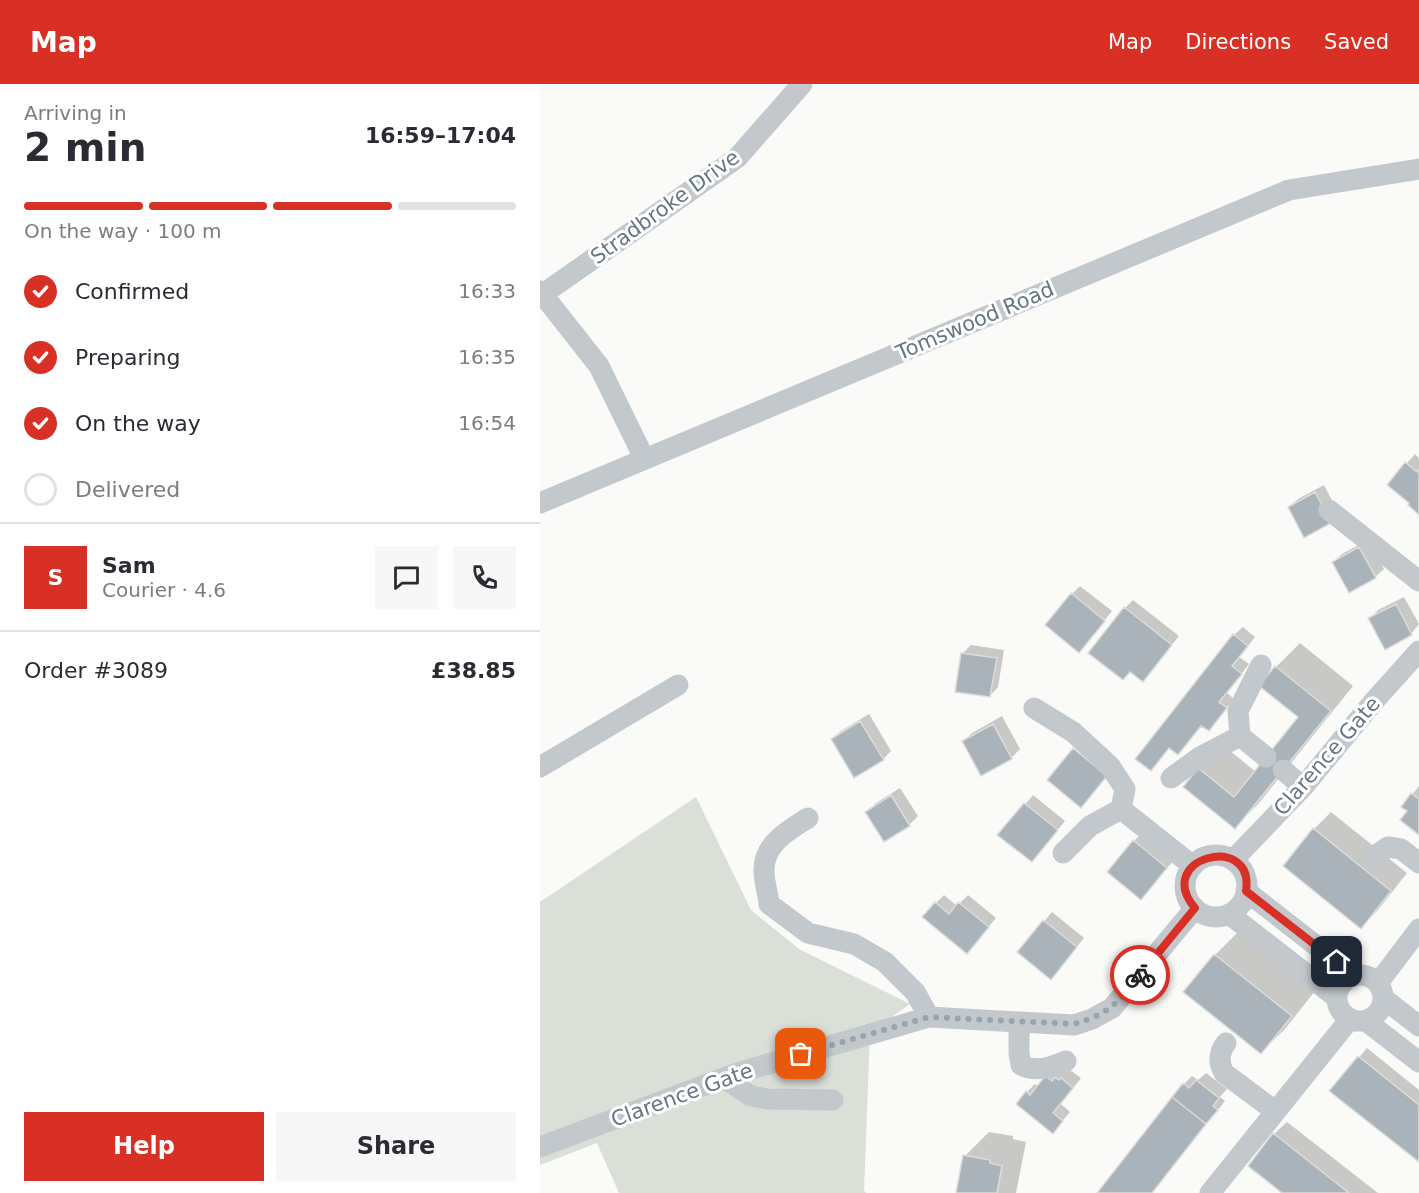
<!DOCTYPE html>
<meta charset="utf-8">
<style>
body{margin:0;font-family:"DejaVu Sans",sans-serif;background:#f7f7f7;color:#2b2b33;height:100vh;display:flex;flex-direction:column;font-size:22px;white-space:nowrap}
*{box-sizing:border-box;margin:0}
p{font-size:20px;color:#7c7c81}
.icon{flex:none;width:33px;height:33px;fill:none;stroke:currentColor;stroke-width:2;stroke-linecap:round;stroke-linejoin:round}
.map{position:relative;flex:1;overflow:hidden}
.sheet{display:flex;flex-direction:column;background:#fff;width:540px}
.sheet>*{flex:none}
.pin{position:absolute;display:grid;place-items:center;width:51px;height:51px;color:#fff;margin:-26px;border-radius:12px;box-shadow:0 3px 9px #0006}
.courier{position:absolute;display:grid;place-items:center;width:60px;height:60px;margin:-30px;border:4px solid #d93025;border-radius:50%;background:#fff;color:#222;box-shadow:0 2px 8px #0007}
.summary em{font-style:normal;font-weight:700}
.summary div{display:flex;flex-direction:column-reverse}
.summary{display:flex;align-items:center;justify-content:space-between;height:102px;padding:0 24px}
h1{font-size:39px;font-weight:700;line-height:45px}
.bar{display:grid;grid-template-columns:repeat(4,1fr);gap:9px 6px;align-content:center;height:72px;padding:0 24px}
.bar i{height:8px;border-radius:4px;background:#e1e1e2}
.bar .active{background:#d93025}
.bar p{grid-column:span 4}
.line{display:flex;align-items:center;gap:15px;padding:0 24px;border-top:2px solid #e1e1e2}
.line div{flex:1}
.round{display:grid;place-items:center;flex:none;width:63px;height:63px;border-radius:0px;background:#f7f7f7}
ol{padding:0 24px;list-style:none}
li{display:flex;align-items:center;gap:18px;height:66px}
li p{margin-inline-start:auto}
li .icon{padding:6px;border-radius:50%;background:#d93025;color:#fff;stroke-width:4}
li:last-child{color:#7c7c81}
li i{width:33px;height:33px;border:3px solid #e1e1e2;border-radius:50%}
.action{display:flex;gap:12px;margin-top:auto;padding:12px 24px}
.action a{flex:1;height:69px;border-radius:0px;background:#d93025;color:#fff;font-size:24px;font-weight:700;line-height:69px;text-align:center}
.action a+a{background:#f7f7f7;color:#2b2b33}
header{display:flex;align-items:center;gap:36px;box-sizing:border-box;height:84px;padding:0 30px;background:#d93025;color:#fff}
header strong{font-size:28px}
nav{display:flex;gap:33px;margin-inline-start:auto;font-size:21px}
main{display:flex;flex:1;min-height:0}
.map>svg:first-child{display:block}
.green{fill:#dadfd7}
.shadow{fill:#0003}
.building{fill:#aab3b9;stroke:#dcdcda;stroke-width:1.5}
.lines{fill:none;stroke-linecap:round;stroke-linejoin:round}
.minor{stroke:#c3c8cc;stroke-width:21}
.done{stroke:#99a4ac;stroke-width:6;stroke-dasharray:0 10.8}
.route{stroke:#d93025;stroke-width:8}
.labels{text-anchor:middle;dominant-baseline:central;stroke-width:6;stroke-linejoin:round;paint-order:stroke}
.street-label{font-size:21px;fill:#657683;stroke:#fff}
</style>
<header>
<strong>Map</strong>
<nav><a>Map</a><a>Directions</a><a>Saved</a></nav>
</header>
<main>
<section class="sheet">
<div class="summary"><div><h1>2 min</h1><p>Arriving in</p></div><em>16:59–17:04</em></div>
<div class="bar"><i class="active"></i><i class="active"></i><i class="active"></i><i></i><p>On the way · 100 m</p></div>
<ol>
<li><svg class="icon" aria-label="check" viewBox="0 0 24 24"><path d="M5 12l5 5 9-10"/></svg>Confirmed<p>16:33</p></li>
<li><svg class="icon" aria-label="check" viewBox="0 0 24 24"><path d="M5 12l5 5 9-10"/></svg>Preparing<p>16:35</p></li>
<li><svg class="icon" aria-label="check" viewBox="0 0 24 24"><path d="M5 12l5 5 9-10"/></svg>On the way<p>16:54</p></li>
<li><i></i>Delivered</li>
</ol>
<div class="line" style="height:108px"><b class="round" style="background:#d93025;color:#fff">S</b><div><b>Sam</b><p>Courier · 4.6</p></div><a class="round"><svg class="icon" aria-label="chat" viewBox="0 0 24 24"><path d="M4 5h16v11H9l-5 4z"/></svg></a><a class="round"><svg class="icon" aria-label="phone" viewBox="0 0 24 24"><path d="M5 4h4l2 5-3 2q2 4 5 5l2-3 5 2v4C11 20 4 13 5 4z"/></svg></a></div>
<div class="line" style="height:78px"><div>Order #3089</div><b>£38.85</b></div>
<div class="action"><a>Help</a><a>Share</a></div>
</section>
<div class="map">
<svg width="879" height="1109" viewBox="0 0 879 1109">
<rect width="100%" height="100%" fill="#fafaf8"/>
<path class="green" d="M156,713L211,826L259,865L370,920L330,948L324,1106L326,1109H79L57,1059L0,1081V818Z"/>
<path class="shadow" d="M875,370L879,374V429L871,419L849,400Z
M784,401L799,430L749,423L758,415Z
M828,456L844,485L835,493L794,478L802,470Z
M540,502L572,527L547,558L532,510Z
M864,513L879,540L871,550L830,535L838,526Z
M593,516L639,552L603,596L585,524Z
M703,543L715,553L699,573L709,580L687,609L694,615L669,645L662,640L638,669L630,663L611,685L694,551Z
M760,559L813,602L719,719L695,743L645,702L683,661L716,688L760,633L736,583Z
M431,561L464,566L458,603L450,612L417,607L423,569Z
M329,630L351,667L343,675L292,655L301,647Z
M462,632L480,665L471,674L442,690L424,657L432,649Z
M879,702V749L869,727L863,722Z
M360,704L378,732L369,741L327,728L336,719Z
M493,711L525,737L500,768L460,751Z
M791,728L867,789L838,826L821,843L774,745Z
M602,749L635,775L601,814L594,757Z
M404,811L417,822L428,811L456,834L427,868L396,819Z
M512,828L544,854L519,885L479,868Z
M699,847L775,907L745,945L721,968L645,908L675,871Z
M827,964L879,1006V1076L791,1007Z
M524,986L528,988L530,986L541,994L521,1020L530,1028L513,1048L487,1008L495,1000L499,1003L506,993Z
M666,989L687,1005L680,1013L685,1017L612,1109H558L644,1000L652,992L658,996Z
M747,1038L838,1109H744L734,1050Z
M449,1048L473,1052V1055L486,1058L476,1109H418L425,1072Z"/>
<path class="building" d="M865,378L877,388L879,385V431L868,421L869,419L847,401Z
M775,408L791,439L764,454L748,423Z
M819,463L836,494L809,509L792,478Z
M531,509L565,537L539,569L505,541Z
M856,520L872,551L845,566L828,534Z
M584,523L632,561L603,598L590,588L583,596L548,569Z
M693,550L708,562L692,582L702,590L679,618L687,624L669,647L661,642L638,671L629,664L611,687L595,675Z
M421,569L457,574L450,613L415,608Z
M735,582L791,627L695,745L643,703L658,684L694,713L758,633L719,602Z
M320,637L344,676L314,694L291,655Z
M453,640L472,675L441,692L422,657Z
M533,664L567,692L541,724L507,696Z
M871,709L879,715V751L860,736L867,727L861,723Z
M351,711L370,742L344,758L325,728Z
M484,719L518,746L492,778L457,751Z
M773,744L851,807L821,845L743,782Z
M593,756L627,784L601,816L567,788Z
M395,818L409,830L418,818L449,843L427,870L382,833Z
M503,836L537,863L511,896L477,868Z
M674,870L752,932L721,970L643,908Z
M818,972L879,1021V1078L789,1007Z
M505,992L512,997L515,993L519,996L521,994L533,1004L513,1029L523,1037L513,1050L476,1020L486,1007L490,1011Z
M656,996L679,1014L673,1022L678,1026L666,1040L632,1013L643,999L649,1004Z
M632,1013L666,1040L612,1109H557Z
M733,1049L809,1109H742L708,1082Z
M423,1071L450,1076V1079L462,1082L457,1109H416Z"/>
<g class="lines">
<path class="minor" d="M0,207L59,282L104,374
M3,210L197,74L262,0
M0,419L749,106L879,85
M789,426L879,497
M494,624L533,648L570,682L585,705L581,725L550,742L523,769
M700,652L726,673
M0,683L138,601
M743,686L763,703
M631,694L660,673L700,652L698,627L721,581
M581,725L653,782
M268,734C249,746 223,760 224,787C224,798 228,809 229,820L268,849L314,860L345,878L375,908L389,933
M645 802a31 31 0 1 1 62 0a31 31 0 1 1-62 0Z
M832,774L848,763L861,765L879,779
M693,776L763,703L835,616L879,567
M706,807L815,892
M689,830L797,914
M797 914a23 23 0 1 1 46 0a23 23 0 1 1-46 0Z
M838,899L879,845
M843,914L879,942
M826,937L879,978
M479,939V969L481,981C495,989 512,983 526,977
M686,959C679,968 678,978 684,989L735,1027
M184,994L211,1012L227,1015L293,1016
M0,1063L197,989L389,933L534,941L552,935L572,924L655,824
M670,1109L810,935"/>
</g>
<g class="lines">
<path class="done" d="M261,970L389,933L534,940C571,929 576,920 600,891"/>
<path class="route" d="M600,891L655,824C612,774 715,747 706,807L797,878"/>
</g>
<g class="labels">
<g class="street-label">
<text transform="translate(125 123) rotate(-36)">Stradbroke Drive</text>
<text transform="translate(435 237) rotate(-23)">Tomswood Road</text>
<text transform="translate(787 672) rotate(-49)">Clarence Gate</text>
<text transform="translate(142 1011) rotate(-20)">Clarence Gate</text>
</g>
</g>
</svg>
<div class="pin" style="left:261px;top:970px;background:#ea580c"><svg class="icon" aria-label="bag" viewBox="0 0 24 24"><path d="M5 8h14l-1 12H6zM9 8a3 3 0 0 1 6 0"/></svg></div>
<div class="pin" style="left:797px;top:878px;background:#1f2937"><svg class="icon" aria-label="home" viewBox="0 0 24 24"><path d="M3 11l9-7 9 7M6 9v11h12V9"/></svg></div>
<div class="courier" style="left:600px;top:891px"><svg class="icon" aria-label="bike" viewBox="0 0 24 24"><circle cx="6" cy="16" r="4"/><circle cx="18" cy="16" r="4"/><path d="M6 16l4-8h5l3 8M10 8l3 8H6M13 5h3"/></svg></div>
</div>
</main>
